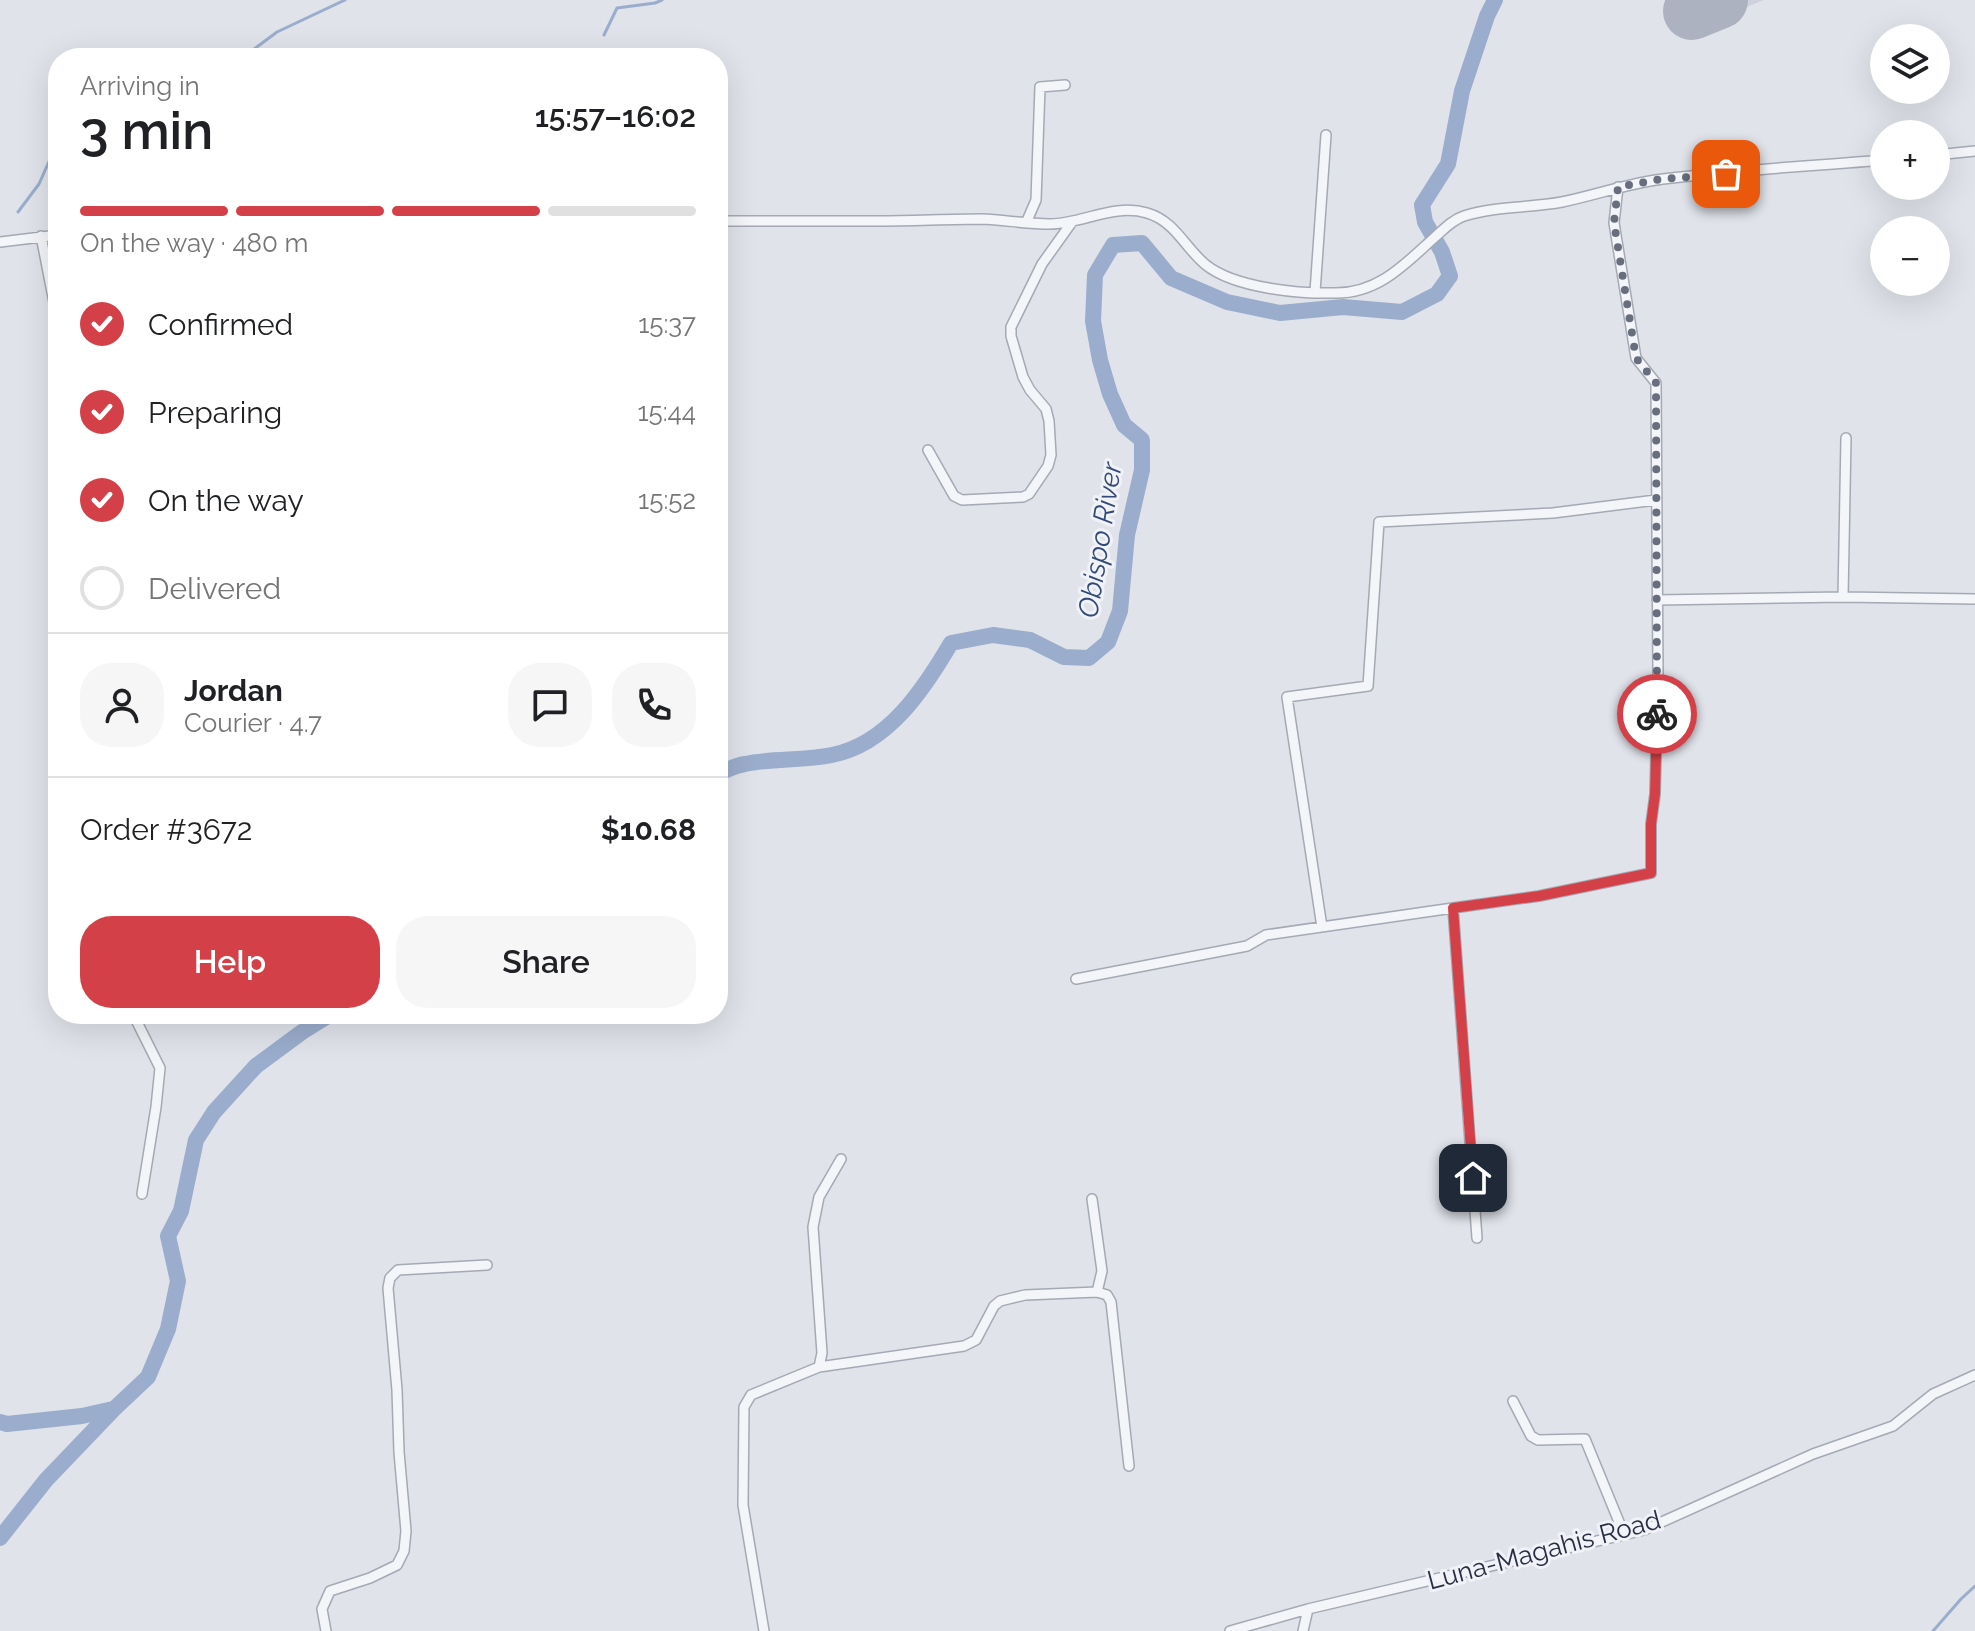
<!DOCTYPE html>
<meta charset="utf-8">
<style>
body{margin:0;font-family:Raleway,sans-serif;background:#f6f6f6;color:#202124;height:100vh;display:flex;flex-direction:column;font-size:30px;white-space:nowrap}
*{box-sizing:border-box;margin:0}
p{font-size:26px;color:#757577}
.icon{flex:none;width:44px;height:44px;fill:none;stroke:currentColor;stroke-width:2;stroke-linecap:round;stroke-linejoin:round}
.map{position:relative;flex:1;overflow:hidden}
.panel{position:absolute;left:48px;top:48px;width:680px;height:976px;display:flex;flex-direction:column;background:#fff;border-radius:32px;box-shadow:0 8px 32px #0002}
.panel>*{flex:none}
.buttons{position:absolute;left:1870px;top:24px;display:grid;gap:16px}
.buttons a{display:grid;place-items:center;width:80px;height:80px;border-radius:50%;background:#fff;box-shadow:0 8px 32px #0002;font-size:40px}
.pin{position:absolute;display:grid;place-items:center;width:68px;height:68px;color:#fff;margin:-34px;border-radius:16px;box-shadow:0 4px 12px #0006}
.courier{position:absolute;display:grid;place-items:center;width:80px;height:80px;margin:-40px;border:6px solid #d44047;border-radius:50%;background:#fff;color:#222;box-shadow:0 2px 10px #0007}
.headline em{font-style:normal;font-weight:600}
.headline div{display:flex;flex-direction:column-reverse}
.headline{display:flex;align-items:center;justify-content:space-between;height:136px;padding:0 32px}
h1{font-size:52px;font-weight:600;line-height:60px}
.bar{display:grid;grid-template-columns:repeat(4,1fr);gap:12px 8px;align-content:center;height:96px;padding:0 32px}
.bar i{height:10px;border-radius:6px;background:#e0e0e0}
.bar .current{background:#d44047}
.bar p{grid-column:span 4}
.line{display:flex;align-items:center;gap:20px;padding:0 32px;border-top:2px solid #e0e0e0}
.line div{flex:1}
.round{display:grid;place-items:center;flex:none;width:84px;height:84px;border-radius:32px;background:#f6f6f6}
ol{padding:0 32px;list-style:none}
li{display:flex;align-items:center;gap:24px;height:88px}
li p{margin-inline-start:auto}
li .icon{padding:8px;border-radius:50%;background:#d44047;color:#fff;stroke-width:4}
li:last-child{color:#757577}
li i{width:44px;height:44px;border:4px solid #e0e0e0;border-radius:50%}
.cta{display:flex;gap:16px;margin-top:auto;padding:16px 32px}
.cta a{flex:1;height:92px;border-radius:32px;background:#d44047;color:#fff;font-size:32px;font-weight:600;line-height:92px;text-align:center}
.cta a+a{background:#f6f6f6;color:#202124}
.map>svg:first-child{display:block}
.built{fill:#ced2dc}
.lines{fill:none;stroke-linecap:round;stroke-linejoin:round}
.stream{stroke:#9aadcc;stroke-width:3}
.river{stroke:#9aadcc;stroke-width:16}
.runway{stroke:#acb2bf;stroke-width:58}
.street-casing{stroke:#a5a9b4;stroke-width:12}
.street{stroke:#f3f5f8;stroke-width:9}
.done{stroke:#686e7d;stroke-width:8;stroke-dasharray:0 14.4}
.route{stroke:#d44047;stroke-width:10}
.labels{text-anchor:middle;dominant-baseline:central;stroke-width:6;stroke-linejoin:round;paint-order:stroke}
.street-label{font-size:26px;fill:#282f42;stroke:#f0f2f7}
.water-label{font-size:28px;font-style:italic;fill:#304978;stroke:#f0f2f7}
</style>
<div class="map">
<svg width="1975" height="1631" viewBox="0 0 1975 1631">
<rect width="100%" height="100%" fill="#e0e3ea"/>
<path class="built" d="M1666,0H1764L1679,34Z"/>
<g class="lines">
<path class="stream" d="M604,35L617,8L655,3L662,0
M242,58L277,32L345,0
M18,212L39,184L58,141
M1933,1631L1961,1599L1975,1586"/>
<path class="river" d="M718,780L722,772C729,769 737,765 745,764C773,758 803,761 832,755C888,744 924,689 951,643L993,635L1030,640L1064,657L1089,658L1108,642L1120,611L1127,535L1142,470V440L1124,425L1110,394L1100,360L1093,321L1095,275L1113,245L1142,243L1171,278L1227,302L1280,313L1343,307L1402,312L1437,294L1450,276L1442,252L1425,222L1422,205L1448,164L1462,91L1487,16L1495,0
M0,1422L7,1424L82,1416L113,1409
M0,1538L46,1480L114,1409L148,1377L168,1329L178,1281L168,1236L181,1211L196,1140L214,1112L256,1066L302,1032L331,1014"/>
<path class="runway" d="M1692,11L1719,0"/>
<defs>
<path id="street" d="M1936,155L1975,151
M718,221C771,221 825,221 878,221C913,221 948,219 982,219C1005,220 1027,224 1050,224C1082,224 1114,203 1147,213C1175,221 1185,248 1206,265C1235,288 1299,294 1336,293C1379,293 1405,264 1435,237C1444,229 1452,220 1464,216C1495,206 1530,208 1562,202C1596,195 1629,183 1663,179C1736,170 1811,166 1884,160
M1026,223L1036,200L1040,87L1065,85
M41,236L58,323
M0,242L58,235
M1315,292L1326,135
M928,450L954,496L962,500L1023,497L1029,494L1048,466L1051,455L1049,421L1046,409L1030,390L1023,377L1011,336V327L1042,264L1072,222
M1843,597L1846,438
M1657,600L1843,597L1975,599
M1322,927L1287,697L1368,686L1379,522L1553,513L1656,500
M1076,979L1247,946L1266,935L1453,908
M133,1014L160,1068L156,1107L142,1194
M1477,1238L1453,908L1539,896L1651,873V824L1655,794L1658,673L1656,383L1636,358L1614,223L1618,187
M1097,1292L1107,1295L1111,1302L1129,1466
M819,1367L964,1346L976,1340L994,1306L1000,1301L1025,1295L1097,1292L1102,1271L1092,1199
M1513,1401L1531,1436L1538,1440L1585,1439L1624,1534
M326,1631L322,1609L330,1591L370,1578L397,1565L404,1551L406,1531L399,1452L397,1390L388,1288L390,1278L398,1270L487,1265
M764,1631L743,1505L744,1407L751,1395L819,1367L822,1353L813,1227L819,1197L841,1159
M1230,1631L1308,1609L1644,1530L1813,1454L1893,1426L1933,1394L1975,1375
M1303,1631L1308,1609"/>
</defs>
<use href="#street" class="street-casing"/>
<use href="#street" class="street"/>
</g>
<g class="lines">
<path class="done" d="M1657,714L1656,383L1636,358L1614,223L1618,187L1662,179L1726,174"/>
<path class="route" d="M1473,1178L1453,908L1539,896L1651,873V824L1655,794L1657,714"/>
</g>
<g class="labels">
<g class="street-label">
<text transform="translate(1544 1550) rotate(-15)">Luna-Magahis Road</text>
</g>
<g class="water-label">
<text transform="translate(1100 540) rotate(-81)">Obispo River</text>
</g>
</g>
</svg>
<div class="buttons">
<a><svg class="icon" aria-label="layers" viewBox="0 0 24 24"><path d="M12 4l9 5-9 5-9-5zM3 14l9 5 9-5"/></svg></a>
<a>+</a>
<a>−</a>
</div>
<div class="pin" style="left:1726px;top:174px;background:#ea580c"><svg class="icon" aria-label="bag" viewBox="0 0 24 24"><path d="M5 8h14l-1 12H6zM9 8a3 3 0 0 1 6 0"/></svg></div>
<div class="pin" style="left:1473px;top:1178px;background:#1f2937"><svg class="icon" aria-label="home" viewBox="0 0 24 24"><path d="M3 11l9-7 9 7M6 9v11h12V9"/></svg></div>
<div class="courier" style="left:1657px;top:714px"><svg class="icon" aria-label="bike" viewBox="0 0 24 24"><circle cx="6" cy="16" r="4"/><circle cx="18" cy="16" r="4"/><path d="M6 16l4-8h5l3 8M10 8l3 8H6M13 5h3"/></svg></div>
<section class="panel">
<div class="headline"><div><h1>3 min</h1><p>Arriving in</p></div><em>15:57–16:02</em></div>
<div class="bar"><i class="current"></i><i class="current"></i><i class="current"></i><i></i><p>On the way · 480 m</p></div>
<ol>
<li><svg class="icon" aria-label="check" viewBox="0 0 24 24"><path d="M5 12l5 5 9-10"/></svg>Confirmed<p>15:37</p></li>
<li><svg class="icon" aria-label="check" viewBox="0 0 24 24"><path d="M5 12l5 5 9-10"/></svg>Preparing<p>15:44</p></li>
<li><svg class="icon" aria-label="check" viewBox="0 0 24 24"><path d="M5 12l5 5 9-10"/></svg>On the way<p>15:52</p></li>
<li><i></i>Delivered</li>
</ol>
<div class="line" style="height:144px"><a class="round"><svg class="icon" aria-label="person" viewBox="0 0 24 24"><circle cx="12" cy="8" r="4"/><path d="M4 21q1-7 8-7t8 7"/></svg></a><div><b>Jordan</b><p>Courier · 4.7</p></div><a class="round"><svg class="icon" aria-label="chat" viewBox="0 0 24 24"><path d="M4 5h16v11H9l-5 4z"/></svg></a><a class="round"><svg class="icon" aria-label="phone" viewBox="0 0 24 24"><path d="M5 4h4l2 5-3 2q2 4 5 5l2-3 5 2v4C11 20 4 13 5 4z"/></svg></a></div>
<div class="line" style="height:104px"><div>Order #3672</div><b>$10.68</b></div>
<div class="cta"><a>Help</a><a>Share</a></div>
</section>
</div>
